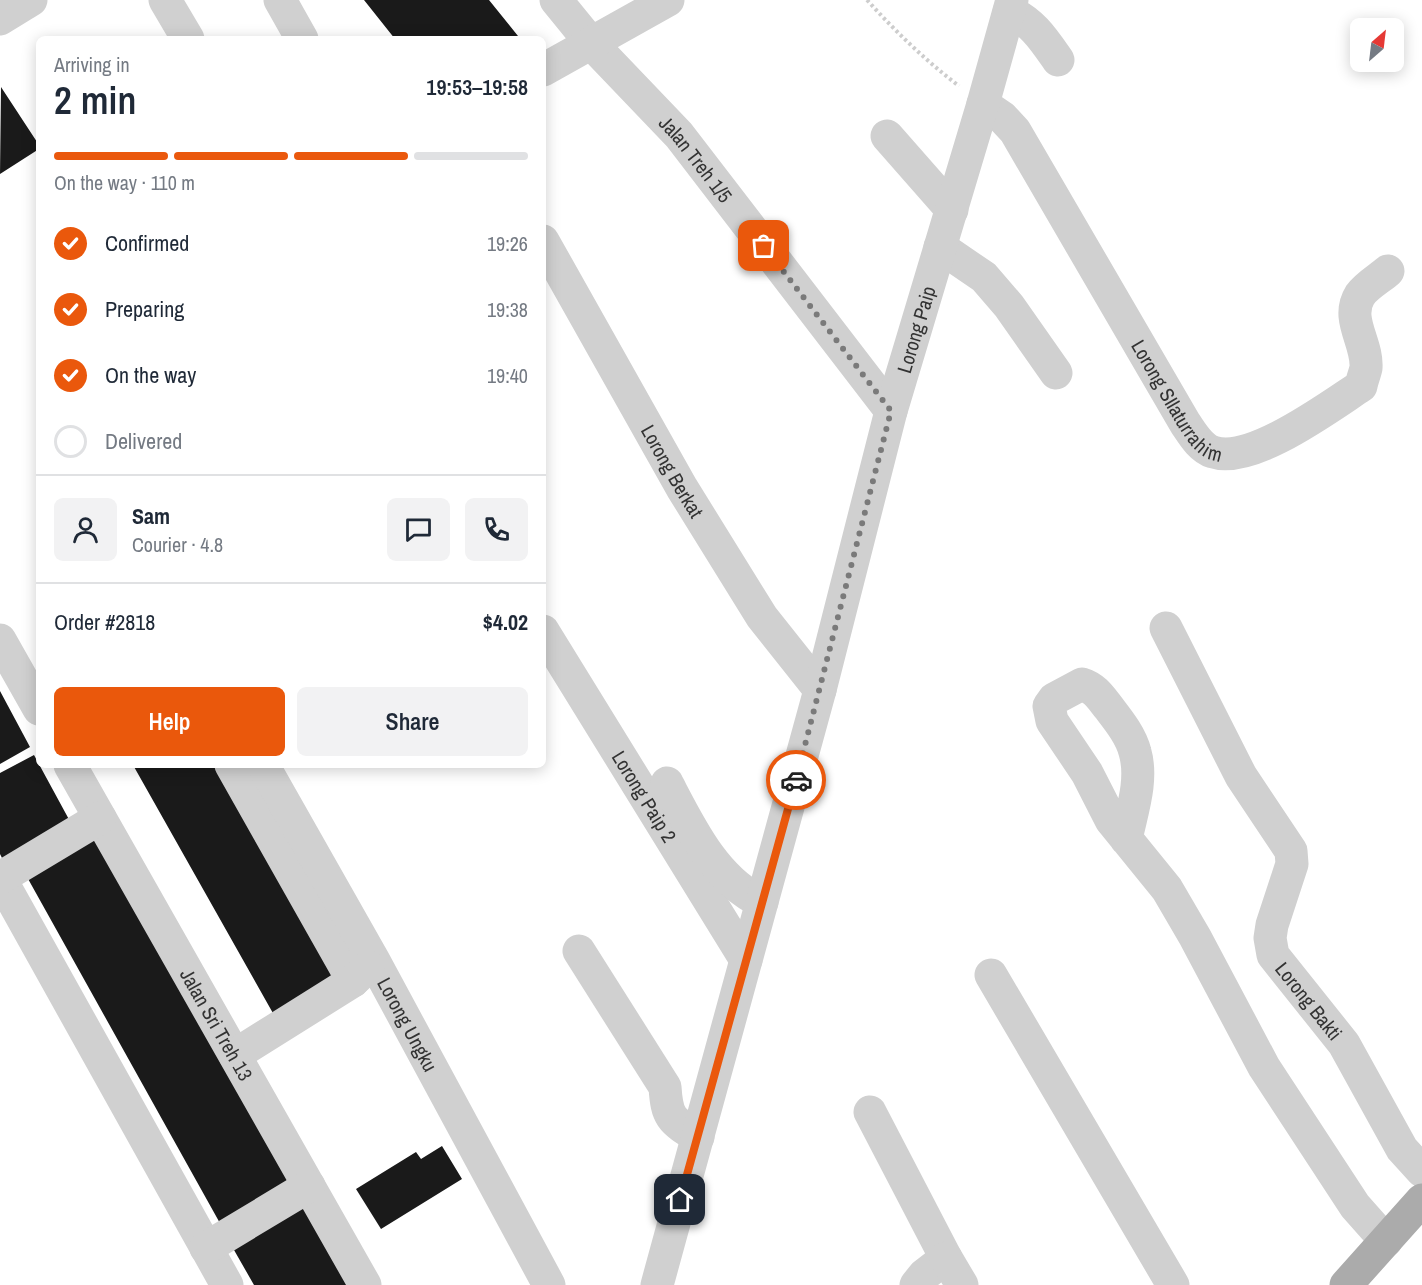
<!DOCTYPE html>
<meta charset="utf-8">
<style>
body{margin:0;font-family:"Archivo Narrow",sans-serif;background:#f2f2f3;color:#1f2937;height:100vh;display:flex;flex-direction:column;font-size:22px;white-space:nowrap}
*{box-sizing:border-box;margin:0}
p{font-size:20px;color:#747a83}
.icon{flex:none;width:33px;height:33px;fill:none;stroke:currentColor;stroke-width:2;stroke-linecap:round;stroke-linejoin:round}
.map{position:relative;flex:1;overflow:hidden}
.sheet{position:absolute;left:36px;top:36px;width:510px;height:732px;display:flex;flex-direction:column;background:#fff;border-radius:9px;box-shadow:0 3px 15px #0003}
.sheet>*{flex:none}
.needle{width:39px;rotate:28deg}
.controls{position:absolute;left:1350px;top:18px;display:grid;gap:12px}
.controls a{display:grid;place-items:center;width:54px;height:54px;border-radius:9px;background:#fff;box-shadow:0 3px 15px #0003;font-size:30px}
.pin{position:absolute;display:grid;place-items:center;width:51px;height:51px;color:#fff;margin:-26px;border-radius:12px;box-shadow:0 3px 9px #0006}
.courier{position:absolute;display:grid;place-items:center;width:60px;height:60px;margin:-30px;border:4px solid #ea580c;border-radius:50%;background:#fff;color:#222;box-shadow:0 2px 8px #0007}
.head em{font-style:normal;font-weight:600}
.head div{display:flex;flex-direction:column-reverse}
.head{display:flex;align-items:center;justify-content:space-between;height:102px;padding:0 18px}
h1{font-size:39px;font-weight:600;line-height:45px}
.bar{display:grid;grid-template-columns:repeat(4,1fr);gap:9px 6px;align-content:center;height:72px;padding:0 18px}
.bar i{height:8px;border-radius:4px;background:#e0e1e3}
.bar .on{background:#ea580c}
.bar p{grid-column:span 4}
.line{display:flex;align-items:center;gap:15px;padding:0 18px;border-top:2px solid #e0e1e3}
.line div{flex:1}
.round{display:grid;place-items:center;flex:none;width:63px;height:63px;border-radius:9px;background:#f2f2f3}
ol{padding:0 18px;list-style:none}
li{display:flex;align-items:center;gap:18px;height:66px}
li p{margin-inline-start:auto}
li .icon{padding:6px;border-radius:50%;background:#ea580c;color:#fff;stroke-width:4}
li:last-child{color:#747a83}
li i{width:33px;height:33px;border:3px solid #e0e1e3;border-radius:50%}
.cta{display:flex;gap:12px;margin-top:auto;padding:12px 18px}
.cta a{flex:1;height:69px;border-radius:9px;background:#ea580c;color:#fff;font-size:24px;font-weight:600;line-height:69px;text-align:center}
.cta a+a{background:#f2f2f3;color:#1f2937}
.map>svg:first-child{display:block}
.building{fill:#1a1a1a}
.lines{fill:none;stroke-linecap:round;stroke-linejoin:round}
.path{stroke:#cdcdcd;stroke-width:4;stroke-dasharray:3 3;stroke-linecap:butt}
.minor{stroke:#d0d0d0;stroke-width:33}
.major{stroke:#ababab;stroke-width:33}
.done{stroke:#7a7a7a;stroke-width:6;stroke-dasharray:0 10.8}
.route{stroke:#ea580c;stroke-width:8}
.labels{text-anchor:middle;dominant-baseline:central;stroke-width:6;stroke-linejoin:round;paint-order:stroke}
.street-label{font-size:20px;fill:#333;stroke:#fff}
</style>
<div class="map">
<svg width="1422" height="1285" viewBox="0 0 1422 1285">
<rect width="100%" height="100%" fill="#fff"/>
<path class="building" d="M364,0H489L518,36L514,39H395Z
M1,87L39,145V149L0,174Z
M0,691L30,747L0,764Z
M34,755L72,825L4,862L0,854V773Z
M133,765H227L345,977L274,1015Z
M97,838L293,1186L221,1225L27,877Z
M442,1146L462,1179L381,1229L356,1189L416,1152L421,1159Z
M301,1204L347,1285H254L230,1243Z"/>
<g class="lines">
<path class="path" d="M867,0C896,32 925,60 959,86"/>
<g class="minor">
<path d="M165,0L188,39"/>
<path d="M280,0L302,39"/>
<path id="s1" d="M556,0L591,43L679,135L891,411"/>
<path d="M1009,12C1032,21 1044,40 1058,60"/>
<path d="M0,19L31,0"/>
<path d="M543,70L668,0"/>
<path id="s2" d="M983,104L1002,117L1015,131L1185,423C1192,433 1200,448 1213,452C1251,465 1329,407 1361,386C1362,380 1365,373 1366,368C1368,343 1345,319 1360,295C1366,286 1380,278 1388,271"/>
<path d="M887,136L952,210"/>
<path id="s3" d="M543,241L682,488L762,617L820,690"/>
<path d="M940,247L984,277L1009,306L1056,373"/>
<path id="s4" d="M1166,628L1241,776L1291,851L1292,864L1272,925L1270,938L1273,955L1344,1044L1402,1149L1422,1171"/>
<path id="s5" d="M543,631L746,960"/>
<path d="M0,640L39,709"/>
<path id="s6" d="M70,765L365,1285"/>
<path d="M231,765L353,981"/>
<path id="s7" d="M263,765L374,961L549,1285"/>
<path d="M667,783C690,827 715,880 762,902"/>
<path d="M1126,839C1132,811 1143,780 1135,752C1131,736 1119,721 1109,708C1101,698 1095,688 1082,684L1054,699L1049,706L1052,721L1087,773L1111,820L1167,889L1195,937L1264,1067L1355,1206L1386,1241"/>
<path d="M0,878L227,1285"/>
<path d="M0,878L100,818"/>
<path d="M579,951L665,1087C667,1118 671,1120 698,1137"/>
<path d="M991,975L1173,1285"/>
<path d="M235,1055L353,981L368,967"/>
<path d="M870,1112L946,1258L924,1275L916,1285"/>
<path d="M206,1248L309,1186"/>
<path d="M946,1258L962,1285"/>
<path id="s8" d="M657,1285L820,690L891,411L983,104L1012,0"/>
</g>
<path class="major" d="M1346,1285L1422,1200"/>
</g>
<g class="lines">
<path class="done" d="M764,246L891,411L796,780"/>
<path class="route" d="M680,1200L796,780"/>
</g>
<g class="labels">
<g class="street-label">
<text stroke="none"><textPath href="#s1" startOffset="212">Jalan Treh 1/5</textPath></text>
<text stroke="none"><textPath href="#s8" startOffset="990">Lorong Paip</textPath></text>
<text stroke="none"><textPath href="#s2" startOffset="358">Lorong SIlaturrahim</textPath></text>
<text stroke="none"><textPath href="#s3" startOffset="264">Lorong Berkat</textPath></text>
<text stroke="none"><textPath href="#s5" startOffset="194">Lorong Paip 2</textPath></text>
<text stroke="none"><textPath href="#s4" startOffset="422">Lorong Bakti</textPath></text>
<text stroke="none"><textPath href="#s7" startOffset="297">Lorong Ungku</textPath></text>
<text stroke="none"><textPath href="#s6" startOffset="298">Jalan Sri Treh 13</textPath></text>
</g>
</g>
</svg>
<div class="controls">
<a><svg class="needle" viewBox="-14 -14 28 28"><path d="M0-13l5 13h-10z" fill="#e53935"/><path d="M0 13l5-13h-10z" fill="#747a83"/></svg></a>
</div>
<div class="pin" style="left:764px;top:246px;background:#ea580c"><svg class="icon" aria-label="bag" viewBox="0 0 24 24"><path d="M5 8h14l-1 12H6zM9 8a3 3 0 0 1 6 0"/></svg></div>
<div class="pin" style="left:680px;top:1200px;background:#1f2937"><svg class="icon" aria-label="home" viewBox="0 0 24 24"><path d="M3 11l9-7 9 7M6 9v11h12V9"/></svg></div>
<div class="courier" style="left:796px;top:780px"><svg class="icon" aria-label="car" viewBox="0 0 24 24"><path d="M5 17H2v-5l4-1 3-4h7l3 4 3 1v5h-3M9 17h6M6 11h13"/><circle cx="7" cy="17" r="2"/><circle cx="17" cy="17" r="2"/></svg></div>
<section class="sheet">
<div class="head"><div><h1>2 min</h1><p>Arriving in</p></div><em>19:53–19:58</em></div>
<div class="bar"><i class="on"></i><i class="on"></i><i class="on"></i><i></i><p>On the way · 110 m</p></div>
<ol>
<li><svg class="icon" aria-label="check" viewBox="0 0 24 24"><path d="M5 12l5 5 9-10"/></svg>Confirmed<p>19:26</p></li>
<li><svg class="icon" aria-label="check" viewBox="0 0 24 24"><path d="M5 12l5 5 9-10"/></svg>Preparing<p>19:38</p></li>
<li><svg class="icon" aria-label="check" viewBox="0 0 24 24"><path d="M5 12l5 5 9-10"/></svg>On the way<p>19:40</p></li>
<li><i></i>Delivered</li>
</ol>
<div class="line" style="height:108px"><a class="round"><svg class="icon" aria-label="person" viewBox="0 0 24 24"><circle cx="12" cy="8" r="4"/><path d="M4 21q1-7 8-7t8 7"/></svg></a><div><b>Sam</b><p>Courier · 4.8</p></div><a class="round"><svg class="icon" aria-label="chat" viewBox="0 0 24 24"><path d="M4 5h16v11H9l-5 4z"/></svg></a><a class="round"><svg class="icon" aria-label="phone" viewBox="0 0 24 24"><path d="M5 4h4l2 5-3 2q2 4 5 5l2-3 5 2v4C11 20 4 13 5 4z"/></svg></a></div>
<div class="line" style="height:78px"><div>Order #2818</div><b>$4.02</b></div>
<div class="cta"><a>Help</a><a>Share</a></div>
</section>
</div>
